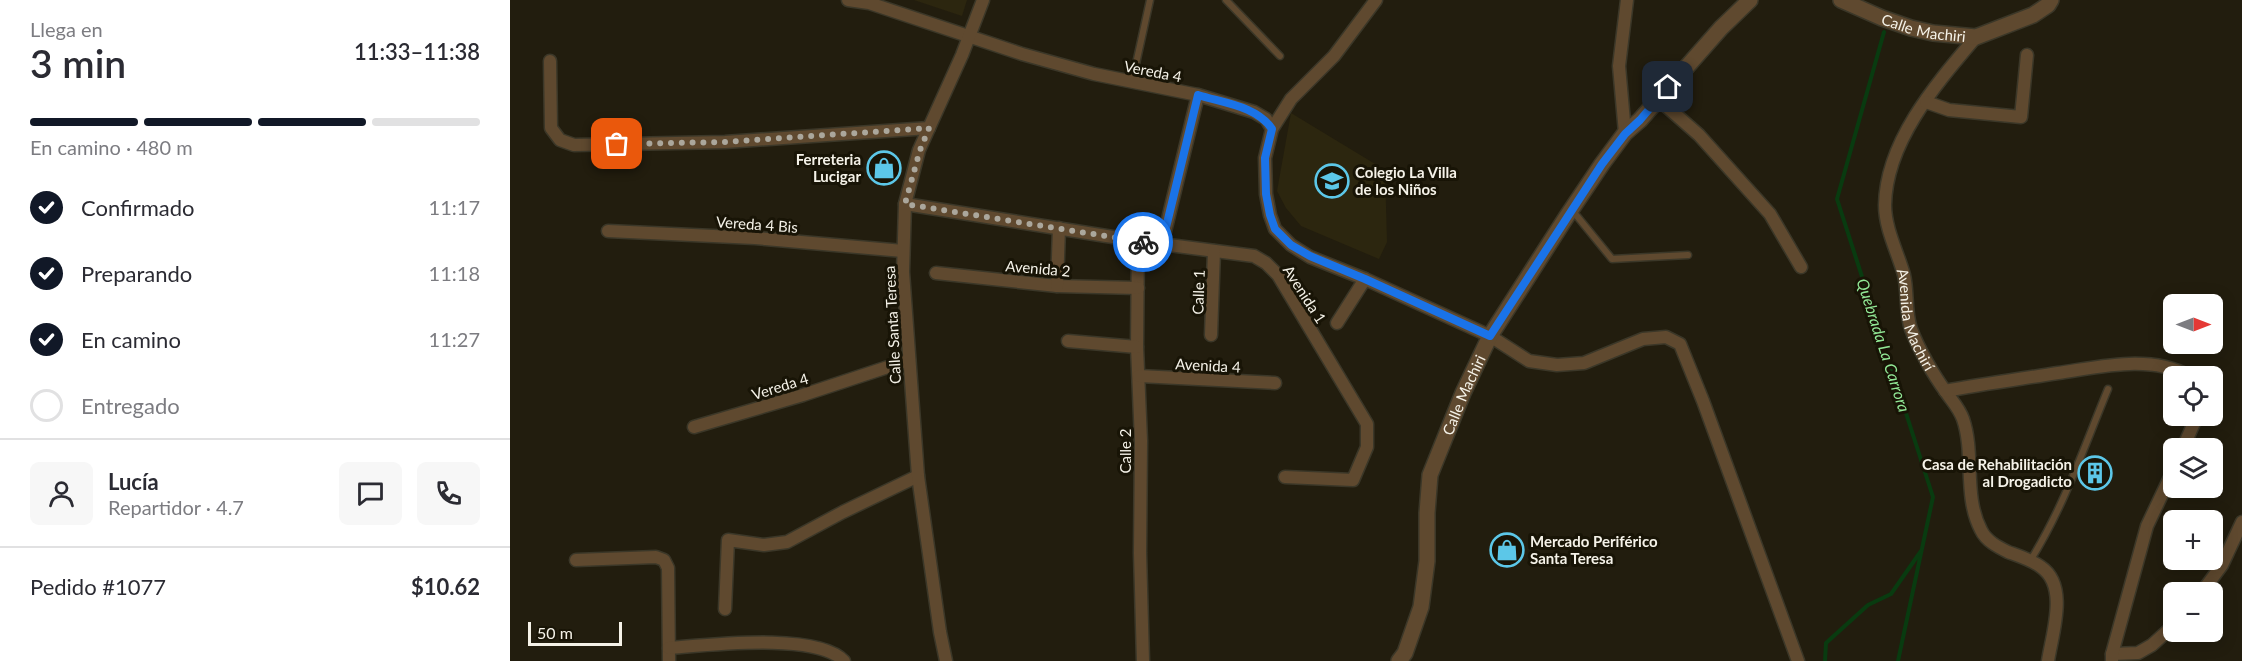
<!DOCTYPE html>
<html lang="es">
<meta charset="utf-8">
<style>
body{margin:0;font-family:Lato,sans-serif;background:#f7f7f7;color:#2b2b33;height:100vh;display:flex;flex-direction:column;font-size:22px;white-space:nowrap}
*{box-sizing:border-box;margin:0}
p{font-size:20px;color:#7c7c81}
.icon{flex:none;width:33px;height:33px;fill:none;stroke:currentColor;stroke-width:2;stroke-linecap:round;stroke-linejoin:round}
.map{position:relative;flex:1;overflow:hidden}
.drawer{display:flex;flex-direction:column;background:#fff;width:510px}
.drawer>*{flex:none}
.needle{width:39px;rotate:90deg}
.tools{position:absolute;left:1653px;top:294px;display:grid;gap:12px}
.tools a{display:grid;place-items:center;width:60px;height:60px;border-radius:9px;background:#fff;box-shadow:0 3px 15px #0003;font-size:30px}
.scale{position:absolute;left:18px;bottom:15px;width:94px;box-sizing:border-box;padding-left:6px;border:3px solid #f5f2e8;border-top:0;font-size:16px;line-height:21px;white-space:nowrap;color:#f5f2e8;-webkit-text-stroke:4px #181406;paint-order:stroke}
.pin{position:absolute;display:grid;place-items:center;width:51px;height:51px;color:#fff;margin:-26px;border-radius:12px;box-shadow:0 3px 9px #0006}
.courier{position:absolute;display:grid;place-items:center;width:60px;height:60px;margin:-30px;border:4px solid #1a73e8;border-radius:50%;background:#fff;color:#222;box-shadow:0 2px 8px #0007}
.head em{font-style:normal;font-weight:600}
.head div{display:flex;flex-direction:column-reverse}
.head{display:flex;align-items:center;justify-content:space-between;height:102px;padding:0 30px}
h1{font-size:39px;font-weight:600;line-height:45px}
.bar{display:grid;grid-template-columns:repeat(4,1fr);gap:9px 6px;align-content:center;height:72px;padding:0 30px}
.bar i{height:8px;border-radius:4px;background:#e1e1e2}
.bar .current{background:#111827}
.bar p{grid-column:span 4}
.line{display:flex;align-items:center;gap:15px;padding:0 30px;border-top:2px solid #e1e1e2}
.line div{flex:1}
.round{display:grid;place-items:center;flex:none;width:63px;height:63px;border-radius:9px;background:#f7f7f7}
ol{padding:0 30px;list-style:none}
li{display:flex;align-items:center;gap:18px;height:66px}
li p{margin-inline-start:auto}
li .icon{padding:6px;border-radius:50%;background:#111827;color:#fff;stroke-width:4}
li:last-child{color:#7c7c81}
li i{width:33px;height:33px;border:3px solid #e1e1e2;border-radius:50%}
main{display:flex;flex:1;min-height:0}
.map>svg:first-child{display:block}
.built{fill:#2c260f}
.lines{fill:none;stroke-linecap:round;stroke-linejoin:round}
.stream{stroke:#093b10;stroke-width:4}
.service-casing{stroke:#3b3728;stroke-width:9}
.minor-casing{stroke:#3b3728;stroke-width:15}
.tertiary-casing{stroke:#3b3728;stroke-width:18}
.service{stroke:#5f492f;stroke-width:6}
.minor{stroke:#5f492f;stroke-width:12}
.tertiary{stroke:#5f492f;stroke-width:15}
.done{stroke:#aba79c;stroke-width:6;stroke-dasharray:0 10.8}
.route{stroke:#1a73e8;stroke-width:8}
.labels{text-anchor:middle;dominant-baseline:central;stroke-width:6;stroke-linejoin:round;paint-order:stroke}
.street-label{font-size:15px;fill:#f5f2e8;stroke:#181406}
.poi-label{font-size:15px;font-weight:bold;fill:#f5f2e8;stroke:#181406;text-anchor:end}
.water-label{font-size:16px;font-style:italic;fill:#91e795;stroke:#181406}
</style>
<main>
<section class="drawer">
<div class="head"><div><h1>3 min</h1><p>Llega en</p></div><em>11:33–11:38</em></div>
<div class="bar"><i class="current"></i><i class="current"></i><i class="current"></i><i></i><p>En camino · 480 m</p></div>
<ol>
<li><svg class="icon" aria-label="check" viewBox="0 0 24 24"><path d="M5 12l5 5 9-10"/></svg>Confirmado<p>11:17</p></li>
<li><svg class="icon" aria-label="check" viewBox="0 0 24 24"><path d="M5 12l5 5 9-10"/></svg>Preparando<p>11:18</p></li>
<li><svg class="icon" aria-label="check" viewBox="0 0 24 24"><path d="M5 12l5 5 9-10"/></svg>En camino<p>11:27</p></li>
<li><i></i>Entregado</li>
</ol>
<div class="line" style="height:108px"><a class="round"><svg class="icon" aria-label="person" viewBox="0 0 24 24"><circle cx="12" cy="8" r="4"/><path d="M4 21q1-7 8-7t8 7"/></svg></a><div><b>Lucía</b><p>Repartidor · 4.7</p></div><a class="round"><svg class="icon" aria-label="chat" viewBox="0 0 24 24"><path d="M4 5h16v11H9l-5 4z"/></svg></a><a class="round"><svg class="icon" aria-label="phone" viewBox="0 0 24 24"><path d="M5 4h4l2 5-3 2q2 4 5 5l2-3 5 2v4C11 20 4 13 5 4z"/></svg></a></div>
<div class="line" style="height:78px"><div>Pedido #1077</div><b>$10.62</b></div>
</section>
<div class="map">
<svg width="1732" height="661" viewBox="0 0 1732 661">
<rect width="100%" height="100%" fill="#221d0e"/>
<path class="built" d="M404,0H457L452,16Z
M781,113L875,170L877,242L869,259L791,226L776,208L767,191Z"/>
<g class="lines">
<path class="stream" d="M1374,32L1327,199L1423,497L1388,661
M1315,661L1316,643L1358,605L1381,594L1411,551"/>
<defs>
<path id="service" d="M716,0L770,56
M622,82L640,0
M1062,210L1102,259L1178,255
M1520,561C1554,507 1574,447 1598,389"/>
<g id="minor">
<path d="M338,0L359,3L512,54L584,74L688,95L744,112L756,119L762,129"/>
<path d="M866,0L824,56L781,99L762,129L755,158L756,194L760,215L765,229L781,245L800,257L855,279L980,336L1019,361L1047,365L1074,363L1133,339L1156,337L1170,344L1193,401L1288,661"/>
<path id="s1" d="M1466,37C1427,83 1376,141 1375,205C1375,229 1388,253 1394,275C1398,292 1395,312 1401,329C1408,348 1424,376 1436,392C1442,401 1449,408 1453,419C1465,454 1453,496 1471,530C1476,541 1488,547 1498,552C1509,556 1522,560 1531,567C1559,586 1542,634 1538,661"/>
<path d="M40,61L41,128L50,140L64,145L215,142L419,128"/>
<path d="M1148,99L1189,135L1260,214L1291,267"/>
<path d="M1416,102L1439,110L1511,117L1517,55"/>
<path d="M1115,133L1109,66L1117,0"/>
<path d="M395,204L628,241L744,256L756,263L768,275L857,424V447L843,480L775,477"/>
<path d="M98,231L245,238L393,251"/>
<path d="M628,241L627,347L631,441L630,553L633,661"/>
<path d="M652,244L688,95"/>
<path d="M426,273L547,286L628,288"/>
<path d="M547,286L549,228"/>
<path d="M827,323L855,279"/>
<path d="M701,335L704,251"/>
<path d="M558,341L627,347"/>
<path d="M629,376L765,383"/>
<path d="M1435,391C1472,384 1510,379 1548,373C1590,367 1640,354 1679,376"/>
<path d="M184,427L293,395L399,360"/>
<path d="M1673,448L1687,416"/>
<path d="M66,560L146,557L154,560L158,568L159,661"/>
<path d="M1692,592L1712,565L1732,522"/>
<path d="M215,609L218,540L254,545L277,542L333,512L408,476"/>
<path d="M159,648C199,645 307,632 334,661"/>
<path d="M1602,654L1628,653L1642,645L1664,625"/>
<path d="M436,661L430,632L408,476L393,272L395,204L409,150L452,55L473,0"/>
<path d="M1602,661V654L1637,526L1664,469"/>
</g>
<g id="tertiary">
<path id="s2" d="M1331,0L1372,18L1401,28L1423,33L1466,37L1523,15L1538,5L1541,0"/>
<path id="s3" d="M889,661L895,653L911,607L917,561V513L920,475L953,393L980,336L1057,216L1092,164L1115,133L1130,120L1211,28L1240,0"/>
</g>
</defs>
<use href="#service" class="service-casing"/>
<use href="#minor" class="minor-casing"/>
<use href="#tertiary" class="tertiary-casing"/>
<use href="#service" class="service"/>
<use href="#minor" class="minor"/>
<use href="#tertiary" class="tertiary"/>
</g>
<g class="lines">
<path class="done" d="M107,144L215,142L419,128L410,150L395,204L633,242"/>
<path class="route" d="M633,242L652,244L688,95C713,103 747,106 762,129L755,158L756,194L760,215L765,229L781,245L800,256L855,279L980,336L1092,164L1115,134L1130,120L1158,87"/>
</g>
<defs>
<symbol id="shop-ring" viewBox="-11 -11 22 22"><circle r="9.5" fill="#181406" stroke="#5cc7e8" stroke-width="1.5"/><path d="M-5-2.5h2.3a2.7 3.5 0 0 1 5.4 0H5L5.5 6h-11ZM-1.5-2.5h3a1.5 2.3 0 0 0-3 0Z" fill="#5cc7e8"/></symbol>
<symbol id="school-ring" viewBox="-11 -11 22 22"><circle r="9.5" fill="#181406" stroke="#5cc7e8" stroke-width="1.5"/><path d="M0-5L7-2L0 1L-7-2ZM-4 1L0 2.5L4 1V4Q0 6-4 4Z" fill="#5cc7e8"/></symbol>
<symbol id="building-ring" viewBox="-11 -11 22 22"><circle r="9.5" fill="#181406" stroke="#5cc7e8" stroke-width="1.5"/><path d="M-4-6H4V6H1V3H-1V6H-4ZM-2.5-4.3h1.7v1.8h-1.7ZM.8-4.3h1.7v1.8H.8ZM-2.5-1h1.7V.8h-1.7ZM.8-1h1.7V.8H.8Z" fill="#5cc7e8"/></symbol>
</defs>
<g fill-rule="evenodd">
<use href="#shop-ring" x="355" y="149" width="38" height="38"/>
<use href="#school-ring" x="803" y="162" width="38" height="38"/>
<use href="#building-ring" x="1566" y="454" width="38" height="38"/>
<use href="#shop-ring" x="978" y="531" width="38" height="38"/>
</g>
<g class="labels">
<g class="street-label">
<text stroke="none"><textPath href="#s2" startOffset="88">Calle Machiri</textPath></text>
<text transform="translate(643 71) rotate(11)">Vereda 4</text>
<text transform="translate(247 224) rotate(4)">Vereda 4 Bis</text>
<text transform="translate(528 268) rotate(5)">Avenida 2</text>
<text transform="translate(688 292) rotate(-88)">Calle 1</text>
<text transform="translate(795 294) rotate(57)">Avenida 1</text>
<text stroke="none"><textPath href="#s1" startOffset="314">Avenida Machirí</textPath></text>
<text transform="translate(382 325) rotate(-93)">Calle Santa Teresa</text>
<text transform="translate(698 365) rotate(3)">Avenida 4</text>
<text transform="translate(270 386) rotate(-17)">Vereda 4</text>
<text stroke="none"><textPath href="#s3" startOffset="278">Calle Machiri</textPath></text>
<text transform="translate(615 451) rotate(-90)">Calle 2</text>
</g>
<g class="poi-label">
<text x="351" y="159">Ferreteria<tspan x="351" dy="17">Lucigar</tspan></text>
<text x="845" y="172" text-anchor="start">Colegio La Villa<tspan x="845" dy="17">de los Niños</tspan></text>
<text x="1562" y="464">Casa de Rehabilitación<tspan x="1562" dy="17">al Drogadicto</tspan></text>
<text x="1020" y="541" text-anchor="start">Mercado Periférico<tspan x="1020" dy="17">Santa Teresa</tspan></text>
</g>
<g class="water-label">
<text transform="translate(1374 345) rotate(72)">Quebrada La Carrora</text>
</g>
</g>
</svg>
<div class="tools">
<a><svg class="needle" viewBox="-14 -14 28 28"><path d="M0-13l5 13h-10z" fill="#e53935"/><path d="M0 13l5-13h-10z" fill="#7c7c81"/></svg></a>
<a><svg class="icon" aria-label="locate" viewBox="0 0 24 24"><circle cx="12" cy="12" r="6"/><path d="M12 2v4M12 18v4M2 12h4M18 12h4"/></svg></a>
<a><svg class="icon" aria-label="layers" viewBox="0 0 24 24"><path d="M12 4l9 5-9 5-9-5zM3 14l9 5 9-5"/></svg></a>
<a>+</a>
<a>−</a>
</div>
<div class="scale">50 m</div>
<div class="pin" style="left:107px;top:144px;background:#ea580c"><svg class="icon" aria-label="bag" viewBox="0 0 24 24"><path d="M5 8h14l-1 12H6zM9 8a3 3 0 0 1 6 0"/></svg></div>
<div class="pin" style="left:1158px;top:87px;background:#1f2937"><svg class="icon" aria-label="home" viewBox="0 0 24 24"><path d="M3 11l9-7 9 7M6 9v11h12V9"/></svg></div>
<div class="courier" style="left:633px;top:242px"><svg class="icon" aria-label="bike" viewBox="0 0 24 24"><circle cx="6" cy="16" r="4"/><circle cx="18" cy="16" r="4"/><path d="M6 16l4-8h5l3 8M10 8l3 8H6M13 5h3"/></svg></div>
</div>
</main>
